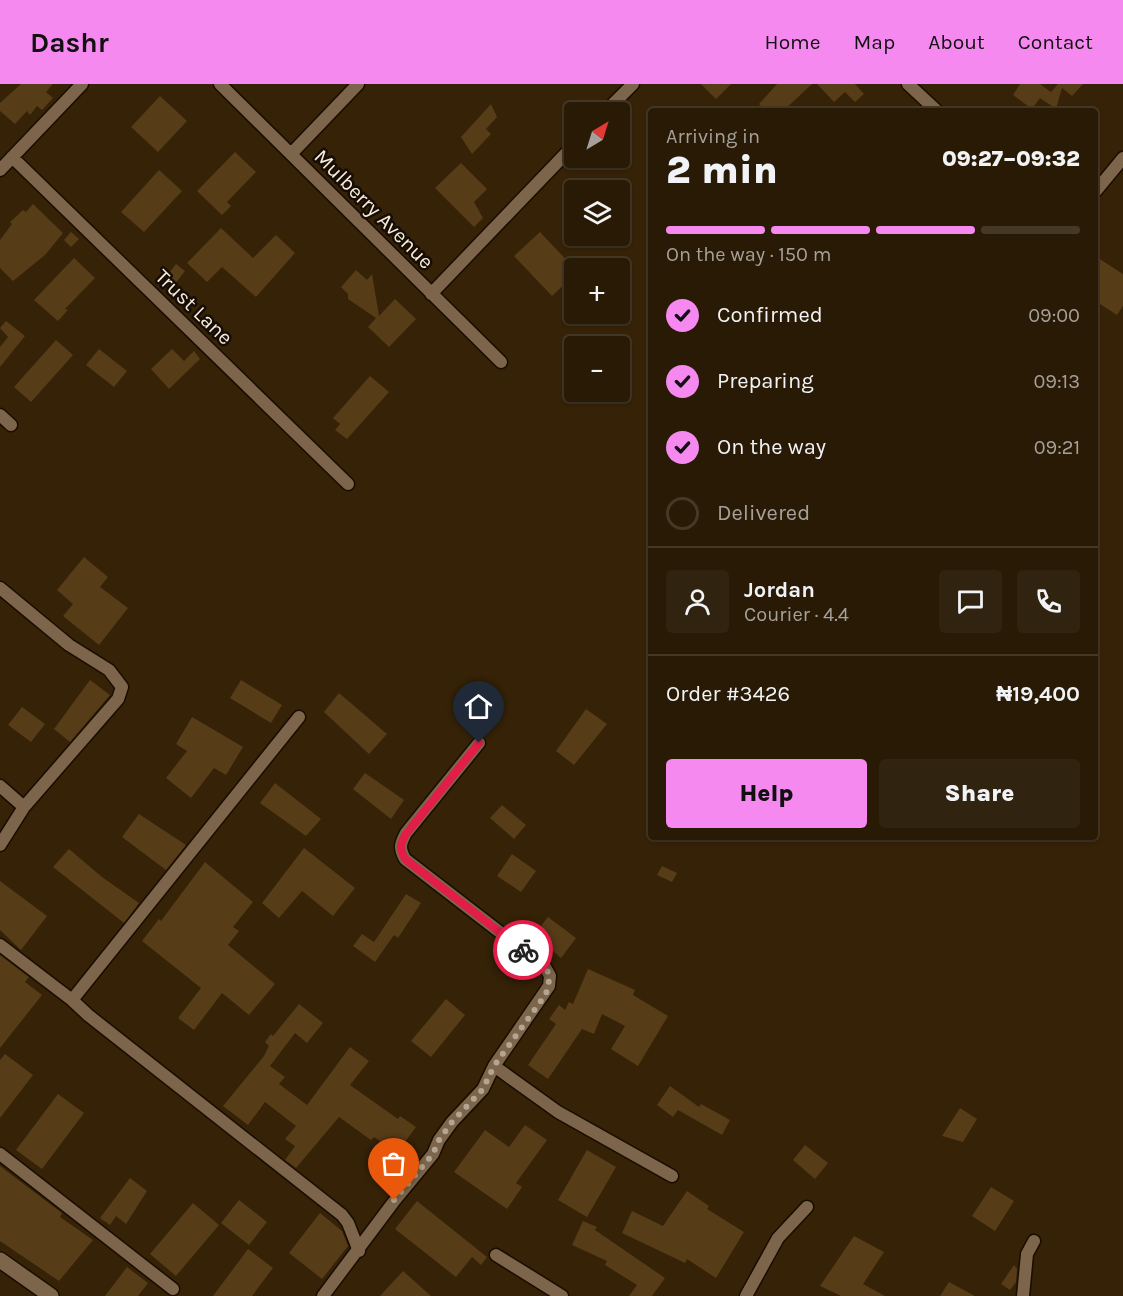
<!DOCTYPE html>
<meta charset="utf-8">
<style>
body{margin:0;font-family:Karla,sans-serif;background:#30230f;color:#f1f3f6;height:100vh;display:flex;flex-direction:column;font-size:22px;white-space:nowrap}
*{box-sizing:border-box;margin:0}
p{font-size:20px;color:#a5a19a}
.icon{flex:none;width:33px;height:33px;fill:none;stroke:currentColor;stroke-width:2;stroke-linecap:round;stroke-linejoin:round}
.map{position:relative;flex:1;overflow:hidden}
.side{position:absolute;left:648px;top:24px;width:450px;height:732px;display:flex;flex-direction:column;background:#281a05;border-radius:6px;box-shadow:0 2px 4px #0004,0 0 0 2px #443827}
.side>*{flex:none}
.needle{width:39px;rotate:38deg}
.controls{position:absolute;left:564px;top:18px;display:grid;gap:12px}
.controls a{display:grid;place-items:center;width:66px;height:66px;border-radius:6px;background:#281a05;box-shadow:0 2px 4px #0004,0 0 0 2px #443827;font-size:30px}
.pin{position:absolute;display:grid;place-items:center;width:51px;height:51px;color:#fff;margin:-62px -26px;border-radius:50% 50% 50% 0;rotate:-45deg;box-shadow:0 0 6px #0007}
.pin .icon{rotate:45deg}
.courier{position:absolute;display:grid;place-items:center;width:60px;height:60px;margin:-30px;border:4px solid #e11d48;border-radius:50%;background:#fff;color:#222;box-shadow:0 2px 8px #0007}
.summary em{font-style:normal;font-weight:800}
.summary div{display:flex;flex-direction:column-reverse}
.summary{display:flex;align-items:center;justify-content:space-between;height:102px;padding:0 18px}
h1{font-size:39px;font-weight:800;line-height:45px}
.bar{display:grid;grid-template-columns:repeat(4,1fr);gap:9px 6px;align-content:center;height:72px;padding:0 18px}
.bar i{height:8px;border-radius:4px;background:#443827}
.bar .active{background:#f589ef}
.bar p{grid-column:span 4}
.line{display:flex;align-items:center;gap:15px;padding:0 18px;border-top:2px solid #443827}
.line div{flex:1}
.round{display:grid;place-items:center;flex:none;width:63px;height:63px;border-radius:6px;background:#30230f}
ol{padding:0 18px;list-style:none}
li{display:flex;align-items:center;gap:18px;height:66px}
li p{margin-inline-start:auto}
li .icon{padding:6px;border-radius:50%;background:#f589ef;color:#111;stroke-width:4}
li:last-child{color:#a5a19a}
li i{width:33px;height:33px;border:3px solid #443827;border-radius:50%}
.primary-button{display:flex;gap:12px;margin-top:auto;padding:12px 18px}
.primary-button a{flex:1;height:69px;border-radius:6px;background:#f589ef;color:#111;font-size:24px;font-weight:800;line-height:69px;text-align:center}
.primary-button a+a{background:#30230f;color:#f1f3f6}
header{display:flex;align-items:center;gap:36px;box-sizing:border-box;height:84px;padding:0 30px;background:#f589ef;color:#111}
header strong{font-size:28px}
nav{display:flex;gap:33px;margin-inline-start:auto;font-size:21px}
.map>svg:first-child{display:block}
.building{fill:#573c18}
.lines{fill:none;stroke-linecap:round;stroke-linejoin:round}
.minor-casing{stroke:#1a0c00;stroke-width:15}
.tertiary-casing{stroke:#1a0c00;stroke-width:18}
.minor{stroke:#7c654a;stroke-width:12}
.tertiary{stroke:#7c654a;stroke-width:15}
.done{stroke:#b4a592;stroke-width:6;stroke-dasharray:0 10.8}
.route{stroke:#e11d48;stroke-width:8}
.labels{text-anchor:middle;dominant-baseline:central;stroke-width:5;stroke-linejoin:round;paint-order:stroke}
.street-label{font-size:21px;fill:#f9ecdd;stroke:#160d04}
</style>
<header>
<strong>Dashr</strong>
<nav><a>Home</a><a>Map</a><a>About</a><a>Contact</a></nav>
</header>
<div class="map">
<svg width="1123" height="1212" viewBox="0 0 1123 1212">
<rect width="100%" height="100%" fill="#352207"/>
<path class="building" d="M21,0H53L46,8L53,14L42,26L37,22L30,31L27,27L15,40L0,27V19Z
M701,0H731L716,15Z
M777,0H812L783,27H766L759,20Z
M817,0H855L864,10L855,18L845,8L834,18Z
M1020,0H1040L1051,8L1058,0H1083L1072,12L1062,4L1056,25L1040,14L1032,25L1013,11Z
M160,12L187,37L158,68L131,43Z
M491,20L497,33L486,45L491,50L472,70L461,53Z
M235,68L256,88L227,118L231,122L222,131L197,107Z
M461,79L487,105L474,118L483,134L474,143L435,104Z
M159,86L182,107L144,148L121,128Z
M33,120L63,149L45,171L13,197L0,184V156L12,140L10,138L23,126L26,128Z
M221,144L253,174L276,151L295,169L256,213L222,183L207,198L187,179Z
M71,148L79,155L71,163L64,156Z
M540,148L574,184V191L552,212L514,172Z
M1095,172L1123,190V222L1117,231L1100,220L1095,222Z
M74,174L95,194L65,225L68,226L58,237L34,216Z
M176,180L185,187L175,200L166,193Z
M356,186L367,196L372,190L379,232L395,215L416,235L389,263L368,243L376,234L348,215V210L341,203Z
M6,237L25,252L0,283V263L8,253L0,244Z
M56,256L73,271L31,318L14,303Z
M99,265L127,287L114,303L86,281Z
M172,265L184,277L194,267L200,275L169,305L151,285Z
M370,292L389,308L347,355L335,346L340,340L333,334Z
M84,473L108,493L100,503L128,524L99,561L63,532L73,520L57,506Z
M90,596L110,611L70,658L54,645Z
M241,596L282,621L271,639L230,614Z
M339,609L387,650L369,670L324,628Z
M22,623L45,640L31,658L8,641Z
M586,625L607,640L574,681L556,667Z
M192,633L243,663L226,691L214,684L191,714L166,694L187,667L176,660Z
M365,689L404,716L391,735L353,705Z
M275,699L321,735L306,752L260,719Z
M502,721L526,741L514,755L490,734Z
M139,730L186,761L166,786L122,753Z
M304,764L355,804L333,832L302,807L279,834L262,819Z
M69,765L102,793L139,819L124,839L53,783Z
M512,770L536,787L521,808L497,792Z
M205,778L253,818L233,843L239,847L228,861L275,900L249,931L222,909L194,946L178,934L201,904L142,857L159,835L161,837Z
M662,782L677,789L672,798L657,791Z
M0,797L47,832L21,866L0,846Z
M406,810L421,819L398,854L394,851L375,878L353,862L362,850L374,858Z
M548,833L576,854L561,874L534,851Z
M0,871L29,893L25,898L42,911L0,964Z
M588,885L635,906L633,911L668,932L638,982L611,965L625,942L602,930L594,950L582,945L548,995L528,981L556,940L549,935L559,921L565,926L569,918L573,920Z
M446,915L465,931L431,973L411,957Z
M299,920L323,939L307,959L295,949L270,982L285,993L279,1000L307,1021L350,963L369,977L350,1001L398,1035L400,1032L416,1043L397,1069L374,1053L371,1056L339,1033L296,1084L285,1076L295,1062L285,1055L296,1042L265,1018L248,1041L223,1022L264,972L269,962L265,958L271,950L273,952Z
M5,970L33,991L0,1034V976Z
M670,1002L699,1023L701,1020L730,1036L722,1051L678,1026L673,1033L657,1021Z
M58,1010L84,1029L42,1085L16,1066Z
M960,1024L977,1035L963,1058L942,1052Z
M525,1041L547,1056L516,1099L522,1103L507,1125L454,1088L485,1046L509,1063Z
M805,1061L828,1079L815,1095L793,1076Z
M587,1066L616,1083L587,1133L558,1116Z
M0,1082L62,1129L60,1133L93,1156L59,1197L0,1157Z
M130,1094L147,1107L126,1140L116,1132L110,1141L100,1134Z
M991,1103L1014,1117L995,1147L972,1132Z
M687,1107L709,1122L707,1125L744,1148L716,1194L687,1175L685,1179L622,1149L632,1127L663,1142Z
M239,1116L267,1138L249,1161L221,1139Z
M417,1117L487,1173L481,1181L472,1173L456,1193L395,1145Z
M193,1119L219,1141L176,1192L150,1170Z
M320,1129L342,1147L348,1162L322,1195L289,1169Z
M583,1137L597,1143L595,1146L665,1194L652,1212H629L637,1201L605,1181L607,1177L572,1161Z
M854,1152L884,1168L863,1200L885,1212H841L820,1202Z
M248,1165L273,1184L252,1212H213Z
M1014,1181L1017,1185L1016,1198L1010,1206L1001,1200Z
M127,1183L148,1199L138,1212H105Z
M403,1187L431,1212H380Z
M949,1198L975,1212H940Z"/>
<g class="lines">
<defs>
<path id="minor" d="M220,0L501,278
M908,0L937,27
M605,28L633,0
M291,70L358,0
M12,73L348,400
M0,86L82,0
M1095,108L1123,74
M431,210L574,61
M0,331L11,341
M0,504L69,561L109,586L122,603L118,615L24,723
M0,702L24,723L0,761
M0,861L72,916L299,633
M72,916L88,931L342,1131L348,1139L359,1167
M494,982L558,1028L672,1092
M0,1070L173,1205
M496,1171L562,1212
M323,1212L395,1116L433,1070L439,1056L452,1038L483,1005L494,982L549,902L550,892L545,883L405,775C399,764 400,760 406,749L479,659
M746,1212L778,1154L807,1123
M1023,1212L1027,1170L1034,1157"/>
<path id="tertiary" d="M0,1176L51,1212"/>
</defs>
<use href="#minor" class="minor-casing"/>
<use href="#tertiary" class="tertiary-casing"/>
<use href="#minor" class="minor"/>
<use href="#tertiary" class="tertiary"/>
</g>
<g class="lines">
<path class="done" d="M394,1116L433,1070L439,1056L452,1038L483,1005L494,982L546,910L550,892L545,883L523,866"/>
<path class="route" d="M479,659L406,750C400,760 399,764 405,775L523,866"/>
</g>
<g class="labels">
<g class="street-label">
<text transform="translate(374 125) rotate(45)">Mulberry Avenue</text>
<text transform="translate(194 223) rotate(44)">Trust Lane</text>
</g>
</g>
</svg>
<div class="controls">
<a><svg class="needle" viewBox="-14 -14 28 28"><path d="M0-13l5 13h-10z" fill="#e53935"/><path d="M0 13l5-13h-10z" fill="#a5a19a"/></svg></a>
<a><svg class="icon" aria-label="layers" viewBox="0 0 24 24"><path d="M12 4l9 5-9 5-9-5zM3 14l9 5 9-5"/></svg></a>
<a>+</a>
<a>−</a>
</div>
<div class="pin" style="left:394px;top:1116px;background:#ea580c"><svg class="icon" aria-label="bag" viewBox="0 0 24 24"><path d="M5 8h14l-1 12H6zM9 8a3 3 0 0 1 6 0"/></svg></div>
<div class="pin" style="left:479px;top:659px;background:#1f2937"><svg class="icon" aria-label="home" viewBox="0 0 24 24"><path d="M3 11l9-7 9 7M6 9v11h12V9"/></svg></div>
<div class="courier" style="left:523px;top:866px"><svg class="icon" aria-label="bike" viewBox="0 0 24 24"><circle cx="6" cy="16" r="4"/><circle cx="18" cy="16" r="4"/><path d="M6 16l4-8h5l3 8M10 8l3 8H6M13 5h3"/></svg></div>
<section class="side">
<div class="summary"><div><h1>2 min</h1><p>Arriving in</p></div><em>09:27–09:32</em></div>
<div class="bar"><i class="active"></i><i class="active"></i><i class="active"></i><i></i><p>On the way · 150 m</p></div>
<ol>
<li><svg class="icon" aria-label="check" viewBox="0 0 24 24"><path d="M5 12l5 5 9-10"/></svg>Confirmed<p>09:00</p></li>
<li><svg class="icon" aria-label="check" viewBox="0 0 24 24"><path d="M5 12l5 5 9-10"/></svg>Preparing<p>09:13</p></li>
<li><svg class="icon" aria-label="check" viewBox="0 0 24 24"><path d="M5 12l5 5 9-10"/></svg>On the way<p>09:21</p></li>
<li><i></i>Delivered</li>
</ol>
<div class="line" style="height:108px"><a class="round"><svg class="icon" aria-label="person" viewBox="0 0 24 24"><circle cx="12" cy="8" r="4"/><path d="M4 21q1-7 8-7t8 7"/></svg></a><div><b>Jordan</b><p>Courier · 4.4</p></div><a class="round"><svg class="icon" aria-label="chat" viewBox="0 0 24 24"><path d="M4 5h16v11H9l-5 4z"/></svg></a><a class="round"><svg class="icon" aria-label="phone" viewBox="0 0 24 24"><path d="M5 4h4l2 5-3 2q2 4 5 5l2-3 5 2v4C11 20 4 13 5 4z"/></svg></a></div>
<div class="line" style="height:78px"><div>Order #3426</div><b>₦19,400</b></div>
<div class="primary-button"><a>Help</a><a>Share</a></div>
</section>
</div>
